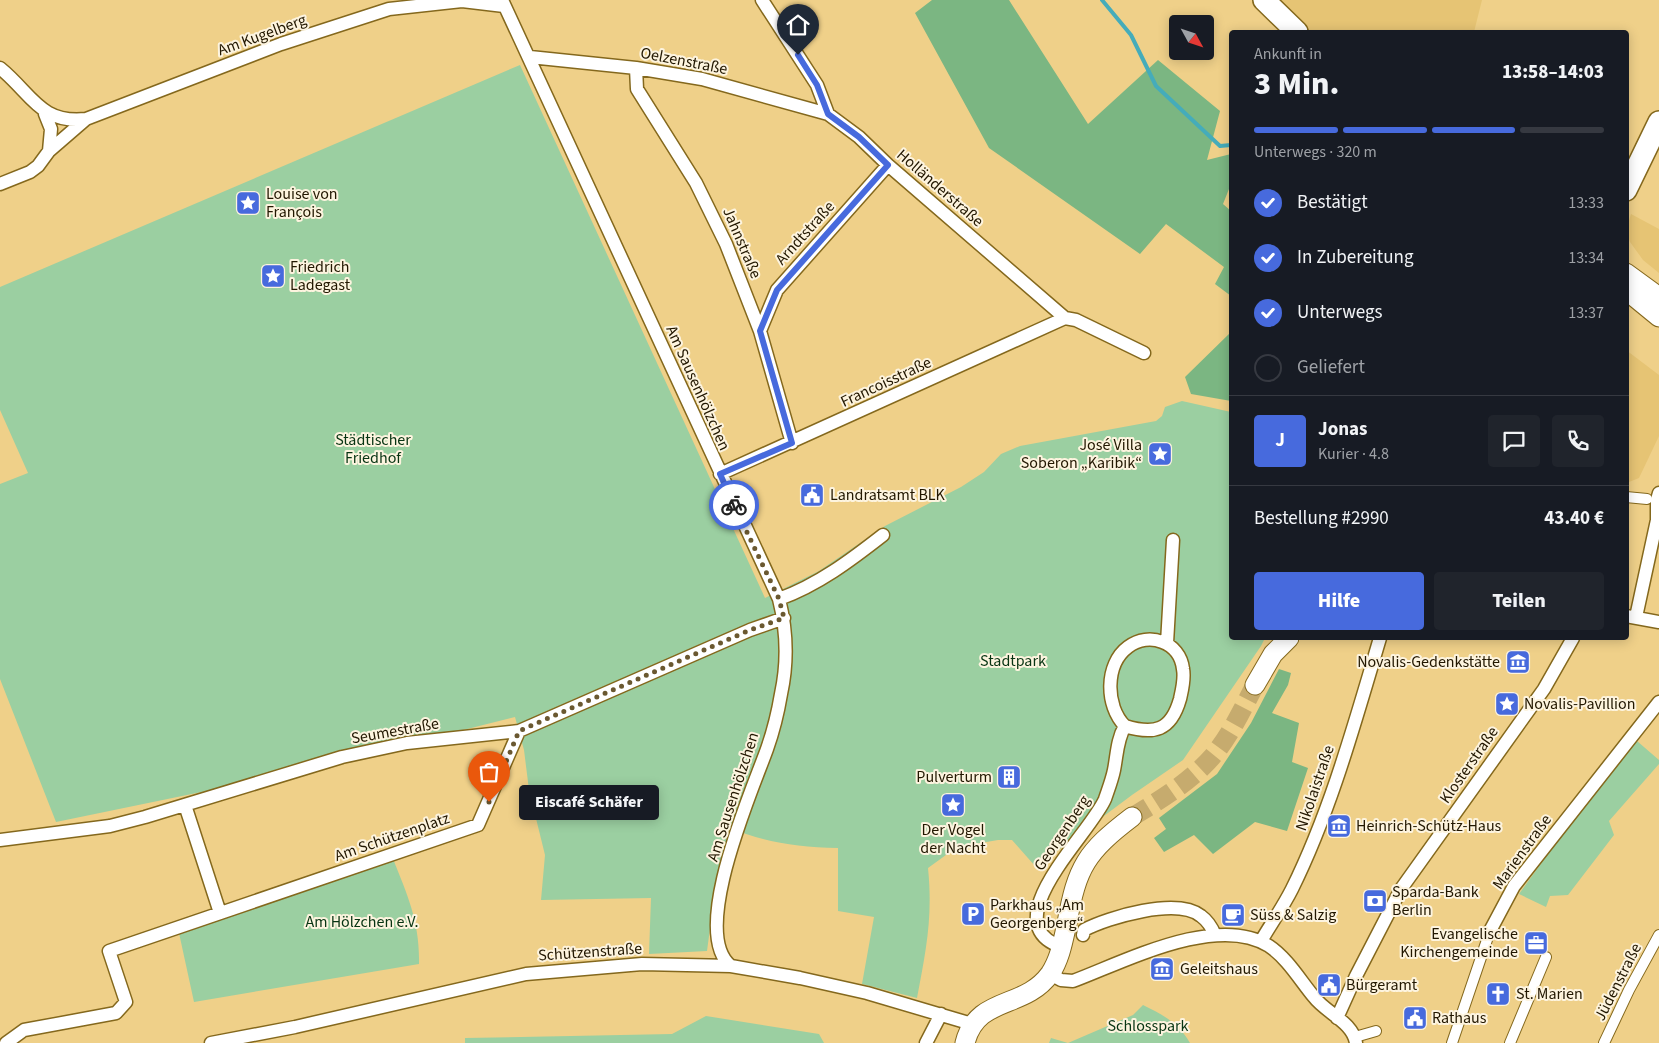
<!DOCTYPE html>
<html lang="de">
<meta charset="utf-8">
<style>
body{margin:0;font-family:"Source Sans 3",sans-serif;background:#20242c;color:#f1f3f6;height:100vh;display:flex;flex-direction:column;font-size:19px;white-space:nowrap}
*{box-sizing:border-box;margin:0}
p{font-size:16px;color:#9ea1a6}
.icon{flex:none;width:28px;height:28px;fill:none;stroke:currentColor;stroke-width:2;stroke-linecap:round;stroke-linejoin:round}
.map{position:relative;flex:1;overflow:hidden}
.drawer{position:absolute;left:1229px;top:30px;width:400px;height:610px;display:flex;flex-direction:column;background:#171b24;border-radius:5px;box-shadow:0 2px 12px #0003}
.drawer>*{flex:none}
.needle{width:32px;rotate:130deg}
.buttons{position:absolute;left:1169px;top:15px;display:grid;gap:10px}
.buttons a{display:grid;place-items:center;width:45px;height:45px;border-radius:5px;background:#171b24;box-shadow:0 2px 12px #0003;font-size:25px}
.pin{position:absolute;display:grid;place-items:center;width:42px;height:42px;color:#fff;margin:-51px -21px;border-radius:50% 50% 50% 0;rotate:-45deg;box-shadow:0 0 5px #0007}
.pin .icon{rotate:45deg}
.courier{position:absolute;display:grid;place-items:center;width:50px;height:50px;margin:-25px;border:4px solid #476add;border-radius:50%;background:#fff;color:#222;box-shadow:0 1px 6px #0007}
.bubble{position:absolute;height:35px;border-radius:5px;background:#171b24;box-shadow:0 2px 12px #0003;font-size:16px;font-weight:800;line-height:35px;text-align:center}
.headline em{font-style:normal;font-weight:800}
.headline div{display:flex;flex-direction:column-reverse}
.headline{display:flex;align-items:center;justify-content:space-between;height:85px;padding:0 25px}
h1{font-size:32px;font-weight:800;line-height:38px}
.bar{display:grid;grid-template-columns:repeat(4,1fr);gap:8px 5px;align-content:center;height:60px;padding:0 25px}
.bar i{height:6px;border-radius:4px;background:#363941}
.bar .active{background:#476add}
.bar p{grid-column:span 4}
.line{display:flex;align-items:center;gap:12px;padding:0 25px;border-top:1px solid #363941}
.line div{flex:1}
.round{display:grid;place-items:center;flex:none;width:52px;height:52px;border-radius:5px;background:#20242c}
ol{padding:0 25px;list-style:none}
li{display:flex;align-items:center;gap:15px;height:55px}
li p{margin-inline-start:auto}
li .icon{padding:5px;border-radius:50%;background:#476add;color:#fff;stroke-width:4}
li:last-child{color:#9ea1a6}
li i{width:28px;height:28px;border:2px solid #363941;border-radius:50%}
.button{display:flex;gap:10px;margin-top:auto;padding:10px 25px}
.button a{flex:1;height:58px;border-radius:5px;background:#476add;color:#fff;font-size:20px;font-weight:800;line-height:58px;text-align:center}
.button a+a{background:#20242c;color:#f1f3f6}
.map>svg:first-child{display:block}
.built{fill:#e6c474}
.green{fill:#9bcfa1}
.forest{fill:#7bb682}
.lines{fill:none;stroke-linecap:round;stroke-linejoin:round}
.stream{stroke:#45acba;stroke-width:4}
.secondary-tunnel{stroke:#c6ab6e;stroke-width:19;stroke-dasharray:19 9;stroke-linecap:butt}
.pedestrian-casing{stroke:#84681d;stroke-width:12}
.minor-casing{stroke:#84681d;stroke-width:15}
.secondary-casing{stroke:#84681d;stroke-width:21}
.primary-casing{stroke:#84681d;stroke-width:24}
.pedestrian{stroke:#fff;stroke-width:10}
.minor{stroke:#fff;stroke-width:12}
.secondary{stroke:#fff;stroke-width:19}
.primary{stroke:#fff;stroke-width:21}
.done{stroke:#6a5830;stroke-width:5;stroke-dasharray:0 9}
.route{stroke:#476add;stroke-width:6}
.labels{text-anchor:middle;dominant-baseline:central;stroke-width:4;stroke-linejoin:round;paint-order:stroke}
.street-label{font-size:16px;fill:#221700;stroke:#fdf4df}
.poi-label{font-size:16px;fill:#221700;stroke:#fdf4df;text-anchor:start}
.park-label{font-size:16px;fill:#073412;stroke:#fdf4df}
</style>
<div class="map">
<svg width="1659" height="1043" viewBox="0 0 1659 1043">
<rect width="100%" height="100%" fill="#efd089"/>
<path class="built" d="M1270,0H1482L1474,32H1303Z
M1631,214L1659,229V273L1643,260L1630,242L1626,230Z
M1626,350L1659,375V436L1639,478L1629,482H1626Z"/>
<path class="green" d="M520,65L765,598L819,571L885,526L961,487L984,472L1001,454L1020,446L1156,421L1162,416L1165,407L1182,401L1231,412V638H1265L1261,646L1183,760L1132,795L1045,860L1035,866L1012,840H998L957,847L928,868C933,917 926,951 917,998L862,984L874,917L838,911V848C797,847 768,843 729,828L715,891L707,951L649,954L651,898L541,900L545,855L529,790L524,750L515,717L284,775L56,822L0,679V484L28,473L0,410V287Z
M1637,741L1659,760V764L1609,821L1614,835L1568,895L1550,896L1546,907L1519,894L1574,818Z
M393,859C408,896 420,923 419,964L194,1002L179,933Z
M1143,1005C1163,1015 1179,1023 1190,1043H1049L1051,1038L1068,1043L1133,1015Z
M706,1016L819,1034L824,1043H465V1038L672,1034Z"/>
<path class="forest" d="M932,0H1009L1088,124L1158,60L1220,111L1207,160L1231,154V184L1223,204L1231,211V296L1215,284L1224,267L1166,224L1140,254L989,148L915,13Z
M1231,332V401L1191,394L1185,377Z
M1279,669L1291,673L1288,685L1272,713L1299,723L1292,762L1308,768L1287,831L1255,822L1213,854L1194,835L1164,852L1154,838L1166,829L1159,818L1217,774L1251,723Z"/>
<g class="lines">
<path class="stream" d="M1102,0L1131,35L1156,86L1220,146L1231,145"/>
<path class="secondary-tunnel" d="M1132,817C1160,800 1190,782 1212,757C1230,736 1242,710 1255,685"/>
<defs>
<path id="pedestrian" d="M1626,497L1647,499
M1355,1037L1376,1031
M1452,1043L1490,931
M1510,1043L1546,957
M1604,1043L1629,990L1659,935"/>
<path id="minor" d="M502,0L779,599C787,631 788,662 781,694C778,712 773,732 767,749C752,791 689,933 731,966
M762,0L817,85L828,114L859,137L888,165L1065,318L1076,320L1144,353
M530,57L636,68L702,79L828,114
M0,68C32,94 40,124 86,119
M636,68L637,89L696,183L726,244L760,331L792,443
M45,114L51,129L49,151
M0,184L30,172L38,166L49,151L86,119L281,44L389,9L462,1L504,6
M760,331L777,290L888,165
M720,474L1065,318
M779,599C818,585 851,560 883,535
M1626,616L1659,622
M1636,617L1657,520V500L1659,493
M1167,643L1173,540
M185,805L220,913
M0,840L110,826L145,817L342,757L407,743L519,731L750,630L784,618
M1490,931L1514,886L1659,702
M1083,935L1084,930C1109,917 1177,897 1201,916C1208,921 1212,928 1215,935
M1261,941C1271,924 1283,907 1292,889C1331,810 1355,722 1380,638
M1062,947C991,924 1091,833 1105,799C1108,790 1112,780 1114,770C1117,755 1117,739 1125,726C1154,735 1171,731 1180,699C1182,690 1185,679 1183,669C1180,642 1149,631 1128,647C1105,664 1105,706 1125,726
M1050,974L1061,980L1073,981C1124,962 1217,913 1269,946C1287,958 1300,980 1314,997C1326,1013 1353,1022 1356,1043
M1337,1018L1356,976L1401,889L1544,689L1573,638
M6,1043L24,1030L116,1013L126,1002L109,951L478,825L519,731
M211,1043L295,1027L526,974L642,964L731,966L800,978L867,993L972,1024
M926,1043L941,1014"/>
<path id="secondary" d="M1626,273L1659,297
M1626,290L1659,317
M1255,685L1273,654L1289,638
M965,1043C977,995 1024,1010 1050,974C1060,959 1063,941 1067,923C1077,867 1086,852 1132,817"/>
<path id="primary" d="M1264,0L1297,32
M1626,190L1659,122"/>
</defs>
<use href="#pedestrian" class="pedestrian-casing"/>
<use href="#minor" class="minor-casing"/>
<use href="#secondary" class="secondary-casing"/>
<use href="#primary" class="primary-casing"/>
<use href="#pedestrian" class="pedestrian"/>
<use href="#minor" class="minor"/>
<use href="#secondary" class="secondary"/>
<use href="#primary" class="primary"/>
</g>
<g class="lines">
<path class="done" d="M489,802L519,731L750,630L784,618L779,599L734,505"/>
<path class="route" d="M734,505L720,474L792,443L760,331L777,290L888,165L859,137L828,114L817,85L798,55"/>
</g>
<defs>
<symbol id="sight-square" viewBox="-11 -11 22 22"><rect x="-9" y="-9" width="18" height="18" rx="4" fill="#476add" stroke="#fdf4df"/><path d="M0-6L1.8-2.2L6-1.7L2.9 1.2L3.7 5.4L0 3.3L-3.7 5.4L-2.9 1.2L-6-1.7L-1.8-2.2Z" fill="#fff"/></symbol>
<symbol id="civic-square" viewBox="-11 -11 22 22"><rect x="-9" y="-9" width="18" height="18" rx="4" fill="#476add" stroke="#fdf4df"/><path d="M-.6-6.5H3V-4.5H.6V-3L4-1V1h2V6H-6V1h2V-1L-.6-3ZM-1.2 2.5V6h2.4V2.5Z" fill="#fff"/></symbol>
<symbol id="museum-square" viewBox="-11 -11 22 22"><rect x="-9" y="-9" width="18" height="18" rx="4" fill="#476add" stroke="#fdf4df"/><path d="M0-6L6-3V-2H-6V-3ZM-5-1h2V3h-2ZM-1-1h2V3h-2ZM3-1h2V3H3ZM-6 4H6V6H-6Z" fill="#fff"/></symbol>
<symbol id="building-square" viewBox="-11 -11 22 22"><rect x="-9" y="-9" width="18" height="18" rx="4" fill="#476add" stroke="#fdf4df"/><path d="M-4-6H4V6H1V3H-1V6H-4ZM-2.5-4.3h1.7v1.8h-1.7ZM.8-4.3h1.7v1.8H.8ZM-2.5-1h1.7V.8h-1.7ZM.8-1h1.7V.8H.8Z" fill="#fff"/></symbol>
<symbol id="bank-square" viewBox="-11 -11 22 22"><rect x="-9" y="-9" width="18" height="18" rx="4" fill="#476add" stroke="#fdf4df"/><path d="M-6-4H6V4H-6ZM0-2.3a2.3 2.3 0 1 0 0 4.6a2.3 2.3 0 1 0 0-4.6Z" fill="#fff"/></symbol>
<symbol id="parking-square" viewBox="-11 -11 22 22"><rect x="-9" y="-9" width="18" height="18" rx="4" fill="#476add" stroke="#fdf4df"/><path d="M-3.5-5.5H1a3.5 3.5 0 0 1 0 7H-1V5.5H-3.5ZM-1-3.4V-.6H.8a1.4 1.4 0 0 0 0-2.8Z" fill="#fff"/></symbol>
<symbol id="cafe-square" viewBox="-11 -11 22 22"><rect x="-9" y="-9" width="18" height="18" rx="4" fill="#476add" stroke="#fdf4df"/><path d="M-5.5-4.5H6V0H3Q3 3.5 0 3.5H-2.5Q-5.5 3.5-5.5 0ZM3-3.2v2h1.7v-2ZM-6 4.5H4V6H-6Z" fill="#fff"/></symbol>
<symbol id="office-square" viewBox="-11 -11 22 22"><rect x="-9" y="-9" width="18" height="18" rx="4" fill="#476add" stroke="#fdf4df"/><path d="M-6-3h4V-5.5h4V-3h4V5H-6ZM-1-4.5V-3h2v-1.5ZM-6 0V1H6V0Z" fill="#fff"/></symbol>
<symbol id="church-square" viewBox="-11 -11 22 22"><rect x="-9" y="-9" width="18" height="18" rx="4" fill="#476add" stroke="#fdf4df"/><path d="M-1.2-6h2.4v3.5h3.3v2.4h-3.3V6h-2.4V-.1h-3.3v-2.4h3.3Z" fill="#fff"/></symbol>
</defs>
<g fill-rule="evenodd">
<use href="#sight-square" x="234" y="189" width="28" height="28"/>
<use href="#sight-square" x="259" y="262" width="28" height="28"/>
<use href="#sight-square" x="1146" y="440" width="28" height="28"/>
<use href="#civic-square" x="798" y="481" width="28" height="28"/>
<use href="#museum-square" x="1504" y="648" width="28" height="28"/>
<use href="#sight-square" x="1493" y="690" width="28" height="28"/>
<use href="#building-square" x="995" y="763" width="28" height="28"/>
<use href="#sight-square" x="939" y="791" width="28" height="28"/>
<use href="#museum-square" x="1325" y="812" width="28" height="28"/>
<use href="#bank-square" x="1361" y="887" width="28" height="28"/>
<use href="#parking-square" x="959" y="900" width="28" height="28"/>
<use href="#cafe-square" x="1219" y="901" width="28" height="28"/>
<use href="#office-square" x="1522" y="929" width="28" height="28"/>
<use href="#museum-square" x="1148" y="955" width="28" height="28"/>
<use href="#civic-square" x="1315" y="971" width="28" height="28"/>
<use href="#church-square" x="1484" y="980" width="28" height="28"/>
<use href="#civic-square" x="1401" y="1004" width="28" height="28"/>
</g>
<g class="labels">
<g class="street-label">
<text transform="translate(262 35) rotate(-20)">Am Kugelberg</text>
<text transform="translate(684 61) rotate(11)">Oelzenstraße</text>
<text transform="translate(940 188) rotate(41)">Holländerstraße</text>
<text transform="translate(805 233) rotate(-48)">Arndtstraße</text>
<text transform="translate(742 243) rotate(67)">Jahnstraße</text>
<text transform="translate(886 382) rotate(-25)">Francoisstraße</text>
<text transform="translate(698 388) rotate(66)">Am Sausenhölzchen</text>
<text transform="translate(395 731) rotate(-10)">Seumestraße</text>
<text transform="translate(1469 765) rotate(-55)">Klosterstraße</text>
<text transform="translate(1315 788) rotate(-71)">Nikolaistraße</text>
<text transform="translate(733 797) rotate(-72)">Am Sausenhölzchen</text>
<text transform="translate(1062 833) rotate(-56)">Georgenberg</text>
<text transform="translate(392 837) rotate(-19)">Am Schützenplatz</text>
<text transform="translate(1522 852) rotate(-54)">Marienstraße</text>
<text transform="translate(590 952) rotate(-4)">Schützenstraße</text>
<text transform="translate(1618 982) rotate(-63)">Jüdenstraße</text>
</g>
<g class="poi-label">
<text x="266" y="194">Louise von<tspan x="266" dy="18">François</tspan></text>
<text x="290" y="267">Friedrich<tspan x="290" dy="18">Ladegast</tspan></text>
<text x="1142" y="445" text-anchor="end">José Villa<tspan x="1142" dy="18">Soberon „Karibik“</tspan></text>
<text x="830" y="495">Landratsamt BLK</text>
<text x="1500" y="662" text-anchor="end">Novalis-Gedenkstätte</text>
<text x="1524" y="704">Novalis-Pavillion</text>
<text x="992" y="777" text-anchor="end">Pulverturm</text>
<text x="1356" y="826">Heinrich-Schütz-Haus</text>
<text x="953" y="830" text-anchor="middle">Der Vogel<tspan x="953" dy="18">der Nacht</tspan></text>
<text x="1392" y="892">Sparda-Bank<tspan x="1392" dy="18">Berlin</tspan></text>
<text x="990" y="905">Parkhaus „Am<tspan x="990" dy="18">Georgenberg“</tspan></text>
<text x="1250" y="915">Süss &amp; Salzig</text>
<text x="1518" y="934" text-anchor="end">Evangelische<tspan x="1518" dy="18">Kirchengemeinde</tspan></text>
<text x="1180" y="969">Geleitshaus</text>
<text x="1346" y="985">Bürgeramt</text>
<text x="1516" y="994">St. Marien</text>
<text x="1432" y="1018">Rathaus</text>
</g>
<g class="park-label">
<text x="373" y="440">Städtischer<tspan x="373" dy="18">Friedhof</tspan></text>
<text x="1013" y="661">Stadtpark</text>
<text x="362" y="922">Am Hölzchen e.V.</text>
<text x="1148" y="1026">Schlosspark</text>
</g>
</g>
</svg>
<div class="buttons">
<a><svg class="needle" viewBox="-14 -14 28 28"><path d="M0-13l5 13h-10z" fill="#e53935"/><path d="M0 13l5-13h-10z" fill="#9ea1a6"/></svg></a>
</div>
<div class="pin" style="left:489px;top:802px;background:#ea580c"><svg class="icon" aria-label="bag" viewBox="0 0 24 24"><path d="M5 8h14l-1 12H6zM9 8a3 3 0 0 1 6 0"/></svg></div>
<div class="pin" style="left:798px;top:55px;background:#1f2937"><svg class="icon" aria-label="home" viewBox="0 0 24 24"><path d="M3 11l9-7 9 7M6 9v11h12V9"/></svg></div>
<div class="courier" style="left:734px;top:505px"><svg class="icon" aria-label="bike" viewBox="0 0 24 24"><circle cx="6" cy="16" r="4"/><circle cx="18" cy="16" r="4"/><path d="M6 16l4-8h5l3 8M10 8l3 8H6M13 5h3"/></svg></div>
<div class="bubble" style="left:519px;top:785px;width:140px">Eiscafé Schäfer</div>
<section class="drawer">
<div class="headline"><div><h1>3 Min.</h1><p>Ankunft in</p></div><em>13:58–14:03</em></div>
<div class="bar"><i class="active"></i><i class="active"></i><i class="active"></i><i></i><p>Unterwegs · 320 m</p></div>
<ol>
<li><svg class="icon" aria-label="check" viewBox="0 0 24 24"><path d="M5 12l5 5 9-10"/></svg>Bestätigt<p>13:33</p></li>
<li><svg class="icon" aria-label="check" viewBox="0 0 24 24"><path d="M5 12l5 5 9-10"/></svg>In Zubereitung<p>13:34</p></li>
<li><svg class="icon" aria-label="check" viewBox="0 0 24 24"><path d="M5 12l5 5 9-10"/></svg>Unterwegs<p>13:37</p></li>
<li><i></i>Geliefert</li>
</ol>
<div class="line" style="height:90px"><b class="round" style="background:#476add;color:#fff">J</b><div><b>Jonas</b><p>Kurier · 4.8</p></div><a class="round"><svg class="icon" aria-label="chat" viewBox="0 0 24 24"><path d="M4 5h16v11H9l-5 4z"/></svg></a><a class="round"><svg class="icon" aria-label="phone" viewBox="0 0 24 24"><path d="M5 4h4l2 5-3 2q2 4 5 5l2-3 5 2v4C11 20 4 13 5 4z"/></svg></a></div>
<div class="line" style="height:65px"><div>Bestellung #2990</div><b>43.40 €</b></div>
<div class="button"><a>Hilfe</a><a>Teilen</a></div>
</section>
</div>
